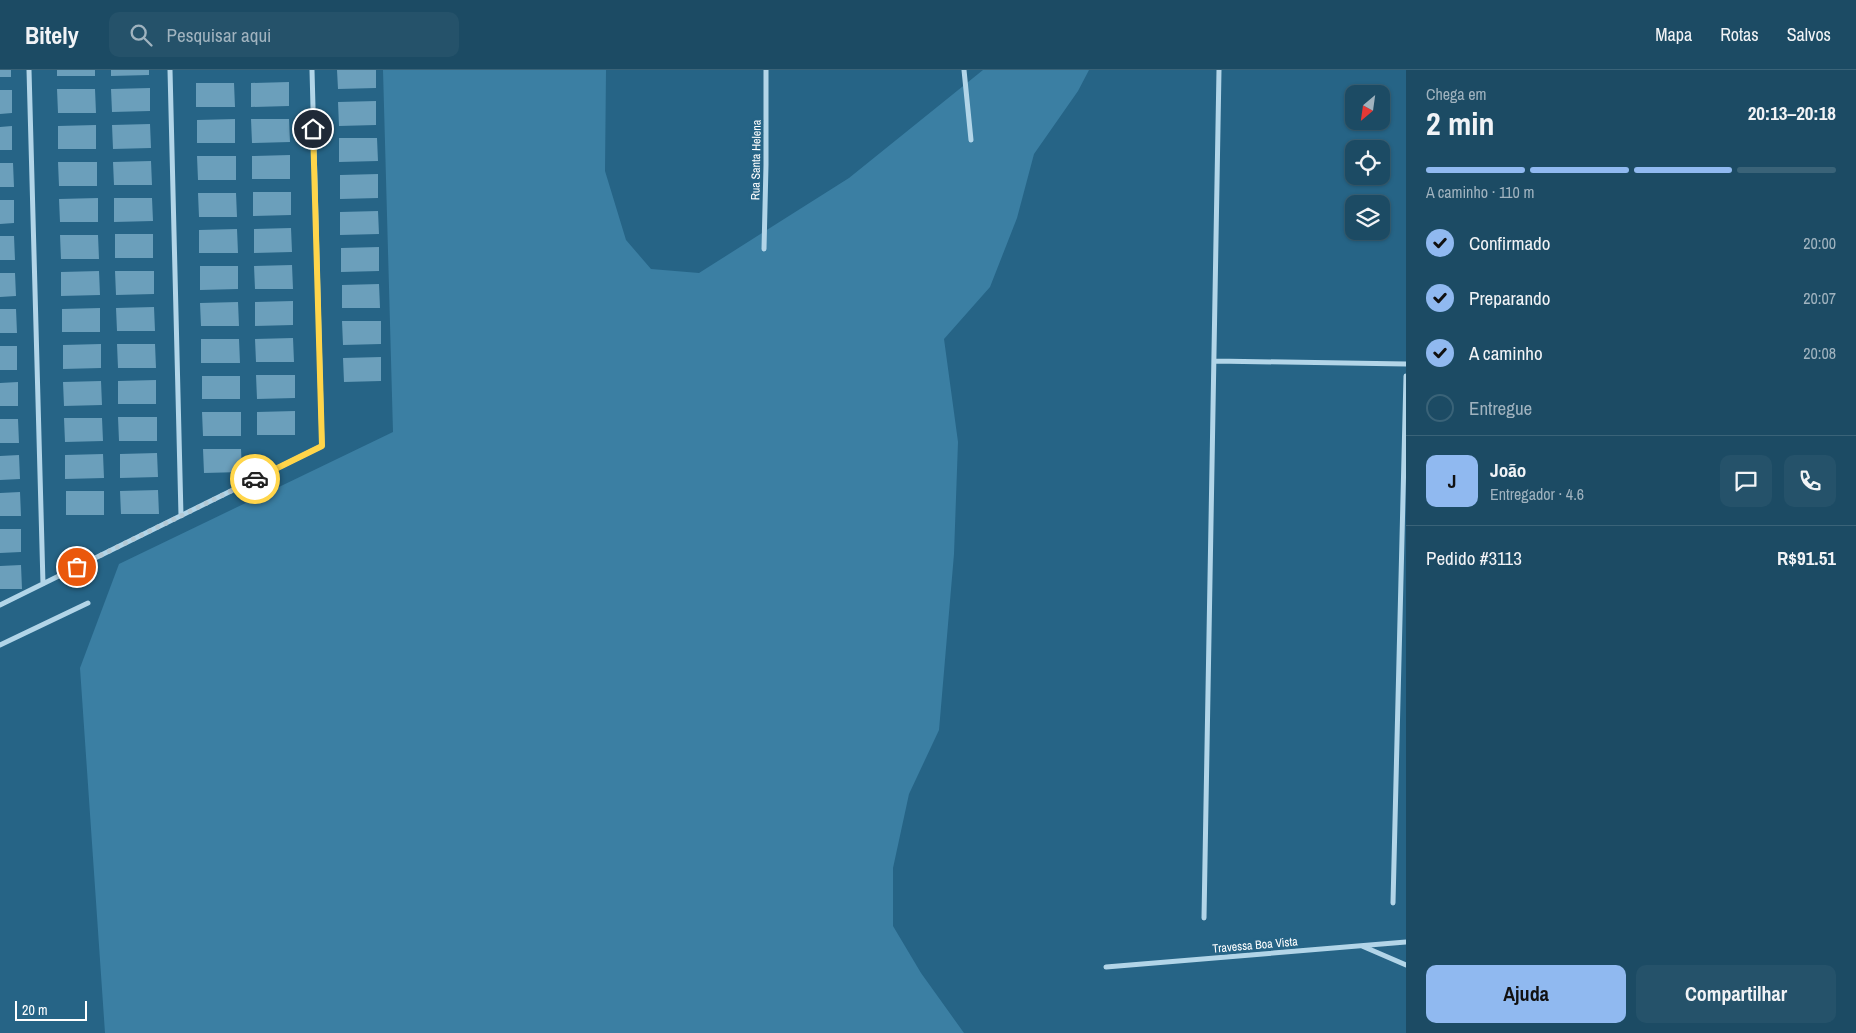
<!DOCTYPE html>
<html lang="pt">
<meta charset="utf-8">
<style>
body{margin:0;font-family:"Archivo Narrow",sans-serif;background:#25526a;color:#f1f3f6;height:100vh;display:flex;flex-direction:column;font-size:19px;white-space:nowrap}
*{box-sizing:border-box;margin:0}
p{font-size:16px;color:#a0b3bf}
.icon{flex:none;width:28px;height:28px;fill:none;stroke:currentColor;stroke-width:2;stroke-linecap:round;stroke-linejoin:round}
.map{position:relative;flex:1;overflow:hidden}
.side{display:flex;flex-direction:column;background:#1c4b64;width:450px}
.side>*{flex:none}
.needle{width:32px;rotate:209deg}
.controls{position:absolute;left:1345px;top:15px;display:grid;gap:10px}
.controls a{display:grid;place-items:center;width:45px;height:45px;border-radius:10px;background:#1c4b64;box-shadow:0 1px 4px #0004,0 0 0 1px #3a6378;font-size:25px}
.scale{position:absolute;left:15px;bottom:12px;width:72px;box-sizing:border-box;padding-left:5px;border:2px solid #fff;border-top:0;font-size:14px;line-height:18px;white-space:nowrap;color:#fff;-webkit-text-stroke:4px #266486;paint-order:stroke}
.pin{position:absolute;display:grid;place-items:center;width:42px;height:42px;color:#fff;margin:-21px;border:2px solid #fff;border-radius:50%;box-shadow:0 1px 5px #0007}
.courier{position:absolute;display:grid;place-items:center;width:50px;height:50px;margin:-25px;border:4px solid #ffd54a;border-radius:50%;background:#fff;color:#222;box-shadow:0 1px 6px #0007}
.head em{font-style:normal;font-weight:800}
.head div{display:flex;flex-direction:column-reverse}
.head{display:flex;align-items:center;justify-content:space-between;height:85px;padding:0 20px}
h1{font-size:32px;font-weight:800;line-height:38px}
.bar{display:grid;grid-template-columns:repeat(4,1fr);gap:8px 5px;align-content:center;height:60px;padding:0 20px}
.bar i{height:6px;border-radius:4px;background:#3a6378}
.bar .selected{background:#90b9f0}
.bar p{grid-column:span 4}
.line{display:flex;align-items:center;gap:12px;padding:0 20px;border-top:1px solid #3a6378}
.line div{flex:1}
.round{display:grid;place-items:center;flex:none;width:52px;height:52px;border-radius:10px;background:#25526a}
ol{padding:0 20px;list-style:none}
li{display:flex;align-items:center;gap:15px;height:55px}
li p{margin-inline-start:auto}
li .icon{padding:5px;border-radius:50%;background:#90b9f0;color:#111;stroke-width:4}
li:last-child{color:#a0b3bf}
li i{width:28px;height:28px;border:2px solid #3a6378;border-radius:50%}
.primary-button{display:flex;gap:10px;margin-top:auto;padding:10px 20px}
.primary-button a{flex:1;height:58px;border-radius:10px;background:#90b9f0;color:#111;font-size:20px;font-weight:800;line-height:58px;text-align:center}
.primary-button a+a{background:#25526a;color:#f1f3f6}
header{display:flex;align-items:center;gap:30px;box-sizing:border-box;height:70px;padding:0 25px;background:#1c4b64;border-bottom:1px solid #3a6378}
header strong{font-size:24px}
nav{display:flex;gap:28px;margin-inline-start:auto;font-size:18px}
.search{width:350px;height:45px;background:#25526a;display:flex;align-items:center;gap:12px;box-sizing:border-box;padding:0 18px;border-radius:10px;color:#a0b3bf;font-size:19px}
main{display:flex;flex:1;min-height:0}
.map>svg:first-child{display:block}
.green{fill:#3b7fa3}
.building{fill:#6b9fbb}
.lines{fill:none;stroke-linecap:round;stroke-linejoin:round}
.street{stroke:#b2d5e8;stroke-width:5}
.done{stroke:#b3c9d5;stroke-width:5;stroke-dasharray:0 9}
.route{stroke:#ffd54a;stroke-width:6}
.labels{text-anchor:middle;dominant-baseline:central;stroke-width:5;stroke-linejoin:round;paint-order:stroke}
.street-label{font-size:12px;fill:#fff;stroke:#266486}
</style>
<header>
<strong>Bitely</strong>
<div class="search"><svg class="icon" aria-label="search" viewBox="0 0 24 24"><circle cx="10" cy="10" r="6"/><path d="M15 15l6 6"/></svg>Pesquisar aqui</div>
<nav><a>Mapa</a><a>Rotas</a><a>Salvos</a></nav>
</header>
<main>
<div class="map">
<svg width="1406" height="963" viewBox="0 0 1406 963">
<rect width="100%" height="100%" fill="#266486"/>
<path class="green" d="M383,0H606L605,101L626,170L651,199L699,203L849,108L983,0H1089L1078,21L1034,84L1017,148L990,217L944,269L958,372L954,484L939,660L909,724L893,798V856L921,903L964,963H105L80,598L119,494L393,362Z"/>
<path class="building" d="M0,0H11V7H0Z
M57,0H95V6H57Z
M111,0H149V5L111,6Z
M337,0H376V18L338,19Z
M289,12V36L251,37V13Z
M196,13H234L235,37H196Z
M150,18V41L112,42L111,19Z
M57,19H95L96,43H58Z
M0,20H12V43L0,44Z
M376,31V55L339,56L338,32Z
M235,49V73H197V50Z
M251,49H289L290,72L252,73Z
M150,54L151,78L113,79L112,55Z
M96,55V79H58V56Z
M12,56V80H0V57Z
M339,68H377L378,91L339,92Z
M290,85V109H252V86Z
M197,86H236V110H198Z
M151,91L152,115H114L113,92Z
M58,92H97V116H59Z
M0,93H13L14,117H0Z
M378,104V128L340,129V105Z
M253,122H291V145L253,146Z
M198,123H236L237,147H199Z
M98,128V152H60L59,129Z
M114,128H152L153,151L114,152Z
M0,130H14V153L0,154Z
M378,141L379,164L340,165V142Z
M291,158L292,182L254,183V159Z
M237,159L238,183H199V160Z
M115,164H153V188H115Z
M60,165H98L99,189H61Z
M0,166H14L15,190H0Z
M379,177V201L341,202V178Z
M292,195L293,219H255L254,196Z
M200,196H238V219L200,220Z
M99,201L100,225L61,226V202Z
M115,201H154V224L116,225Z
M0,203H15L16,226L0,227Z
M379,214L380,238H342V215Z
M293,231V255L255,256V232Z
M238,232L239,256H201L200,233Z
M154,237L155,261H117L116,238Z
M100,238V262H62V239Z
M0,239H16L17,263H0Z
M342,251H381V274L343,275Z
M293,268L294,292H256L255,269Z
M201,269H239L240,293H201Z
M101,274V298L63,299V275Z
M117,274H155L156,298H118Z
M0,276H17V300H0Z
M381,287V311L344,312L343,288Z
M256,305H295V328L257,329Z
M202,306H240V329H202Z
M156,310V334H118V311Z
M101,311L102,335L64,336L63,312Z
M18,312V336H0V313Z
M295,341V365H257V342Z
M202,342H241V366H203Z
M118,347H157V371H119Z
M64,348H102L103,371L65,372Z
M0,349H18L19,373H0Z
M203,379H241L242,402L204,403Z
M157,383L158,407L120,408V384Z
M103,384L104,408L65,409V385Z
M19,385L20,409L0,410V386Z
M158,420L159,444H121L120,421Z
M66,421H104V445H66Z
M20,422L21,446H0V423Z
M0,459H21V482L0,483Z
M21,495L22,519H0V496Z"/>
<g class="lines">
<path class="street" d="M29,0L43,514
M170,0L181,446
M964,0L971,70
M764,179L766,95V0
M1215,291L1406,294
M0,535L322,376L312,0
M0,575L88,533
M1393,833L1406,306
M1204,848L1219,0
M1362,876L1406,895
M1106,897L1406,872"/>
</g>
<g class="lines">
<path class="done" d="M77,497L255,409"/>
<path class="route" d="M255,409L322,376L313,59"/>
</g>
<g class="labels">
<g class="street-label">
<text transform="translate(756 90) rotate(-89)">Rua Santa Helena</text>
<text transform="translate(1255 875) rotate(-5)">Travessa Boa Vista</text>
</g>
</g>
</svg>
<div class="controls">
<a><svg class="needle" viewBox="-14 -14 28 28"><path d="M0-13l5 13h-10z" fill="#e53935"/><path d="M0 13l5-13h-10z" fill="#a0b3bf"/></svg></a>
<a><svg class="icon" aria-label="locate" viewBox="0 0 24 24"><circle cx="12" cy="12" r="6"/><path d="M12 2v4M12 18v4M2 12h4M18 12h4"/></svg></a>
<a><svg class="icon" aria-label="layers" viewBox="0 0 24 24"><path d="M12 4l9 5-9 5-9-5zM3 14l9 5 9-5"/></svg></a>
</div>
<div class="scale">20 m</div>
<div class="pin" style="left:77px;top:497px;background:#ea580c"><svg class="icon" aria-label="bag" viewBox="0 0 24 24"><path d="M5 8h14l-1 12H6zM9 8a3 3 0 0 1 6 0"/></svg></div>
<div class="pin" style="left:313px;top:59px;background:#1f2937"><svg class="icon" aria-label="home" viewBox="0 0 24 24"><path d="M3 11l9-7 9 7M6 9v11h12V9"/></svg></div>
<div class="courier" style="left:255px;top:409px"><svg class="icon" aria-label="car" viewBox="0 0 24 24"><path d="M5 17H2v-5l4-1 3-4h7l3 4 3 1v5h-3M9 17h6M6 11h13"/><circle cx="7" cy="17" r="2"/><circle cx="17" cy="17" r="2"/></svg></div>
</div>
<section class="side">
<div class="head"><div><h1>2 min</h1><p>Chega em</p></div><em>20:13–20:18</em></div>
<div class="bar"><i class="selected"></i><i class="selected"></i><i class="selected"></i><i></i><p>A caminho · 110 m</p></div>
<ol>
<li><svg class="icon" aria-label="check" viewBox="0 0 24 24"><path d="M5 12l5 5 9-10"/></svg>Confirmado<p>20:00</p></li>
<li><svg class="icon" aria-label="check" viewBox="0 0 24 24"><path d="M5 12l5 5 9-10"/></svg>Preparando<p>20:07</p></li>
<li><svg class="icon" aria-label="check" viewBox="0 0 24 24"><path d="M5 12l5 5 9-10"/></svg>A caminho<p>20:08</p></li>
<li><i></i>Entregue</li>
</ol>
<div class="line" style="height:90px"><b class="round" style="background:#90b9f0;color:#111">J</b><div><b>João</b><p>Entregador · 4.6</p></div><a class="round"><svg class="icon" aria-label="chat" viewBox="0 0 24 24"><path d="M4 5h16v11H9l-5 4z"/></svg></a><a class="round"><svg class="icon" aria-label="phone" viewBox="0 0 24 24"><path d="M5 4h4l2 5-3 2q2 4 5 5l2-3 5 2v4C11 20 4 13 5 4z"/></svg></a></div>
<div class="line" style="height:65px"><div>Pedido #3113</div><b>R$91.51</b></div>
<div class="primary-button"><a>Ajuda</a><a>Compartilhar</a></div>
</section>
</main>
